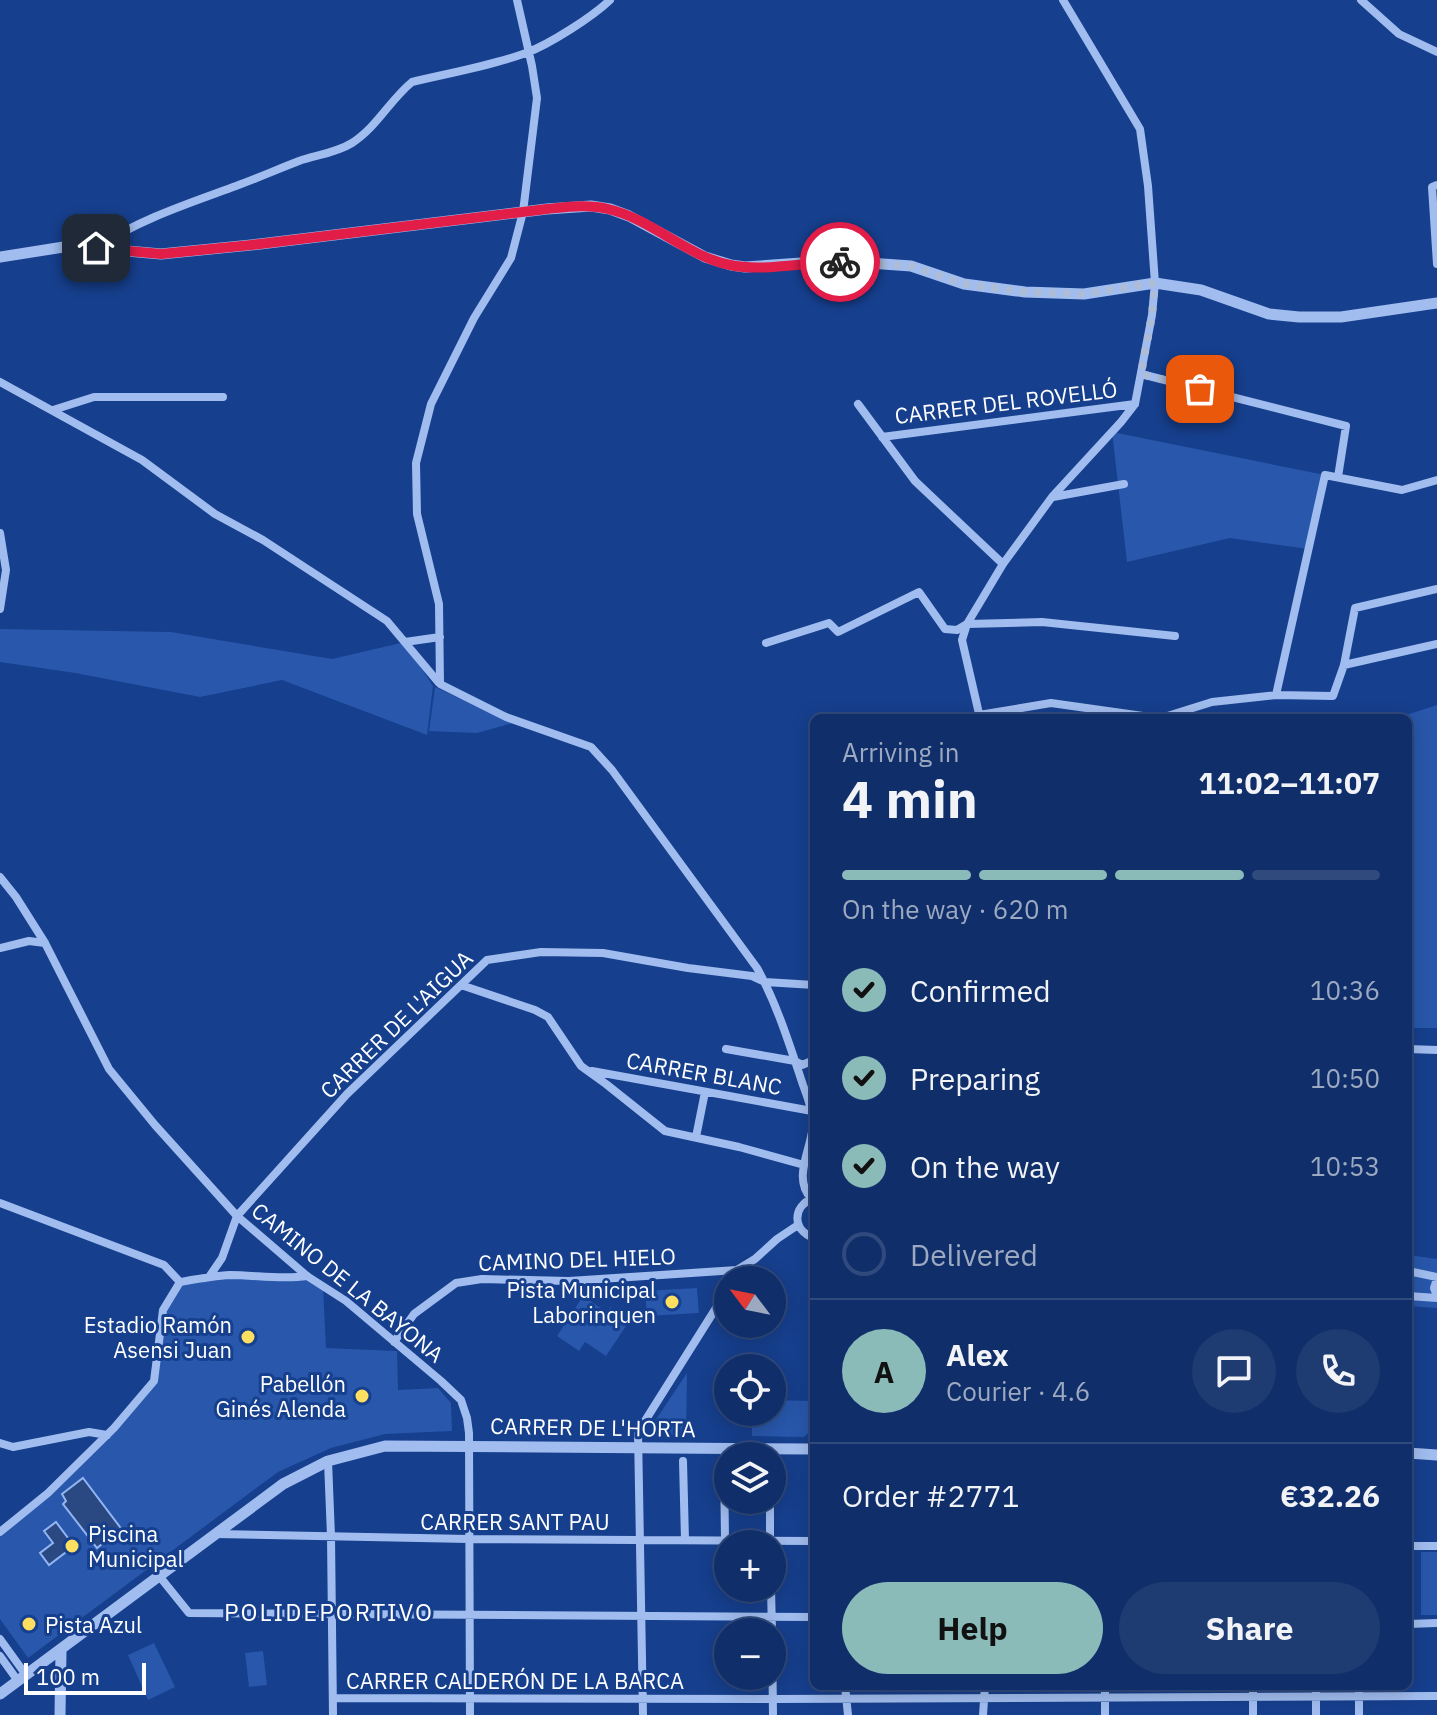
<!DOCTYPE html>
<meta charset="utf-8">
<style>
body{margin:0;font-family:"IBM Plex Sans",sans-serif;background:#1e3b72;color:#f1f3f6;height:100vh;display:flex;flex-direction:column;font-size:30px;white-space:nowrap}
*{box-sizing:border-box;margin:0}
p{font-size:26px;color:#9ca9c1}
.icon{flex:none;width:44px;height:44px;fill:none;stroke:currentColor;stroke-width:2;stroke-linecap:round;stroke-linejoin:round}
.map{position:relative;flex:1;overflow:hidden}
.details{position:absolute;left:810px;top:714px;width:602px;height:976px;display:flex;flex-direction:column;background:#102f6a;border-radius:12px;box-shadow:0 4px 20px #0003,0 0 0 2px #304a7e}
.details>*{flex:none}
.needle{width:52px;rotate:302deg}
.buttons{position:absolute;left:714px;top:1266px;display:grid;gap:16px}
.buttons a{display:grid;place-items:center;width:72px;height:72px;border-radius:50%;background:#102f6a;box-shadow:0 4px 20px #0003,0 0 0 2px #304a7e;font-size:40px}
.scale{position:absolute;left:24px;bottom:20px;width:122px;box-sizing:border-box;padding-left:8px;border:4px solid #fff;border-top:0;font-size:22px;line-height:28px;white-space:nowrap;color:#fff;-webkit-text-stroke:6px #163f8d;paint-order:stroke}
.pin{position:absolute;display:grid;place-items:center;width:68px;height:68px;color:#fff;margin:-34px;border-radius:16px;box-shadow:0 4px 12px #0006}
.courier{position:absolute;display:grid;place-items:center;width:80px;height:80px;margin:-40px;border:6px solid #e11d48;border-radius:50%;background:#fff;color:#222;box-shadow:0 2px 10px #0007}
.head em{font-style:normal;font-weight:700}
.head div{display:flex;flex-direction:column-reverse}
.head{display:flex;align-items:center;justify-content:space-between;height:136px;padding:0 32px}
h1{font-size:52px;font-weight:700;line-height:60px}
.bar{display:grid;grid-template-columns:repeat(4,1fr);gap:12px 8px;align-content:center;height:96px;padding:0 32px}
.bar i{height:10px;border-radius:6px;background:#304a7e}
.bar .selected{background:#8bbbb9}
.bar p{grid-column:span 4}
.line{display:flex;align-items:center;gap:20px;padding:0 32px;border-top:2px solid #304a7e}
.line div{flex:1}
.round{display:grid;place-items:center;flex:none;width:84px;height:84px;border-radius:42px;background:#1e3b72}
ol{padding:0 32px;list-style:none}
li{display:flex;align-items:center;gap:24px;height:88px}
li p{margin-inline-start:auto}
li .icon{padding:8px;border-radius:50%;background:#8bbbb9;color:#111;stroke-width:4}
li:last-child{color:#9ca9c1}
li i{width:44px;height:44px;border:4px solid #304a7e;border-radius:50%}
.cta{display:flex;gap:16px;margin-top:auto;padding:16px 32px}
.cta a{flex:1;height:92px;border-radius:48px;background:#8bbbb9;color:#111;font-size:32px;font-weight:700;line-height:92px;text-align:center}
.cta a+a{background:#1e3b72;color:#f1f3f6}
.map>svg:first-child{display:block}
.green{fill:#2857ab}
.water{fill:#2a4983;stroke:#93b6f2;stroke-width:2}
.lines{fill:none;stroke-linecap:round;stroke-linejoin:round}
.minor{stroke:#a1bdef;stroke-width:8}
.tertiary{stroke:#a1bdef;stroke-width:11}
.done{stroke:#adbcd7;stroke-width:8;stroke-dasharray:0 14.4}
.route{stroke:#e11d48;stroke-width:10}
.poi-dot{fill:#ffdf5f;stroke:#163f8d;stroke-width:3}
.labels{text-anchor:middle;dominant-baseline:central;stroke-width:6;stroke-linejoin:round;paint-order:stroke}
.street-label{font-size:22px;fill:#fff;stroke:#163f8d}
.poi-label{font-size:22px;fill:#fff;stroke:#163f8d;text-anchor:end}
.neighbourhood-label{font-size:24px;letter-spacing:2px;fill:#fff;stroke:#163f8d}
</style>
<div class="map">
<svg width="1437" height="1715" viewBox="0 0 1437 1715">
<rect width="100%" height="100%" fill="#163f8d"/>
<path class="green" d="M1112,432L1325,475L1308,549L1230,538L1127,562Z
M0,629L171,632L332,659L405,642L433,686L427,735L282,680L200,697L75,673L0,662Z
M435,687L513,723L477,733L429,731Z
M1437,705V1028H1408V718H1397Z
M1408,1255L1437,1259V1308L1408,1306Z
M307,1276L323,1286L326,1348L397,1351L398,1390L438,1388L451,1403L452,1431L385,1434L331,1448L278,1472L28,1658L0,1619V1532L48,1493L154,1381L163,1310L180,1282L209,1277Z
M697,1288L699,1313L647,1316L645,1291Z
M583,1296L605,1311L593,1331L610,1307L630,1320L606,1356L585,1342L579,1351L557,1336Z
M687,1373L686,1435L659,1436L653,1424Z
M772,1400L810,1401L811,1430L804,1437L752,1436V1412H772Z
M1421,1552H1437V1615H1421Z
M154,1643L175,1687L148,1700L128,1655Z
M263,1651L267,1685L249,1687L245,1653Z"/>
<path class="water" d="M83,1478L123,1531L116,1536L114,1534L97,1548L63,1504L66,1501L62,1494Z
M56,1522L74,1546L49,1565L40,1553L53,1543L44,1531Z"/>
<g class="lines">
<path class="minor" d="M517,0L532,66L537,98L523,212L511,258L474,318L431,404L416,463L417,514L439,604L440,684L506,717L591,747L612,770L757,968C777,1004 790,1046 803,1085C807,1096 812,1108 813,1121C814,1145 791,1177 811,1198
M1361,0L1399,34L1437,52
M1437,185L1432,187L1437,264
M96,248C140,219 187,204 236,186C258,178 278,169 299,161C316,155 336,153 352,143C376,128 390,100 412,82C449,73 490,66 526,53C550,44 592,17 610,0
M1141,374L1346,426L1338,477
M0,382L142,460L215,514L263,540L387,621L439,683
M858,404L915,481L1003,564
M53,410L94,397H223
M882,437L1135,404
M1053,497L1124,484
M0,533L6,570L0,609
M405,642L440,637
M766,643L829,623L838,632L919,592L945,629L957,630L967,624L1042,622L1175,636
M1344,665L1437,644
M1276,695L1325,475L1402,490L1437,480
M979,715L1051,703L1157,718
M980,718L962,640L967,624L1003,564L1052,497L1121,422L1135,404L1152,315L1155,283L1148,186L1140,129L1063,0
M1161,718L1212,702L1276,695L1333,696L1344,665L1355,608L1437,589
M0,877L16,897L45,943L109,1069L155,1125L237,1216L307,1276L346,1301L441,1381L461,1400L467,1418L469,1433L470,1715
M0,948L29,941L45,943
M461,985L535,1010L548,1017L581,1066L606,1084L665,1131L739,1147L804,1165
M726,1049L795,1061L802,1065L814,1060
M1408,1049L1437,1050
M592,1071L812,1111
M696,1137L705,1092
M813,1198C792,1207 792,1230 814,1238
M0,1203L164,1265L180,1282
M1408,1271L1437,1277
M209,1277L222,1258L237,1216L347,1094L487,960L541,952L603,953L688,968L752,976L765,982L814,985
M1437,1279L1434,1288L1437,1296
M733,1280L737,1270L755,1259L777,1239L798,1225
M1408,1296L1437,1298
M394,1342L414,1314L456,1283L482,1279L569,1281L737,1270
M0,1443L13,1447L89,1432L107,1435
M724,1460L725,1540
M328,1461L331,1536L333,1715
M683,1461L685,1540
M770,1500V1543
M0,1532L48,1493L114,1428L154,1381L163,1310L180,1282C197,1279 213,1276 230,1275C256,1275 281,1280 307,1276
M216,1534L469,1539L814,1541
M1408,1546H1437
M160,1577L189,1613L814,1617
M771,1588L772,1632
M1408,1624L1437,1623
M772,1635L773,1715
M0,1639L26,1675
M0,1656L18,1681
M845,1686L848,1715
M1359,1686V1715
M333,1698L773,1699L1437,1696
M643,1715L638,1432L728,1289
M983,1715L985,1686
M1105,1715V1686
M1253,1715V1686
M1316,1715V1686"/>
<path class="tertiary" d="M0,257L70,246L161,254L260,244L547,209L591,206L610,209L629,216L705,257L731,265L745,267L815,262L869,263L911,266L964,284L1025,292L1084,294L1155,283L1201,290L1269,314L1299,317H1341L1437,303
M1408,1453L1437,1455
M0,1694L283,1484L328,1461L385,1446L814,1449
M60,1715L61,1651"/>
</g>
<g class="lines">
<path class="done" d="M840,262L911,266L964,284L1025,292L1084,294L1155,283L1152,315L1141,374L1200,389"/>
<path class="route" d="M96,248L161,254L260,244L547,209C567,207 588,204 608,209C652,219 686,256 730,265C763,272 805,262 840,262"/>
</g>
<g class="poi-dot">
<circle cx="672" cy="1302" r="8"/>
<circle cx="248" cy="1337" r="8"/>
<circle cx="362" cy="1396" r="8"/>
<circle cx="72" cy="1546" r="8"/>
<circle cx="29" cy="1624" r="8"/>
</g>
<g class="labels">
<g class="street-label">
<text transform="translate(1006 402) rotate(-7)">CARRER DEL ROVELLÓ</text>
<text transform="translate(396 1024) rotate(-44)">CARRER DE L'AIGUA</text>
<text transform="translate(704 1073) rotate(10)">CARRER BLANC</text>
<text transform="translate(577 1259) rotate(-2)">CAMINO DEL HIELO</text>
<text transform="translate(348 1282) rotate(39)">CAMINO DE LA BAYONA</text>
<text transform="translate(593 1427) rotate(1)">CARRER DE L'HORTA</text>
<text x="515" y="1521">CARRER SANT PAU</text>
<text x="515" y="1680">CARRER CALDERÓN DE LA BARCA</text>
</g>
<g class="poi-label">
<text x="656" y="1289">Pista Municipal<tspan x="656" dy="25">Laborinquen</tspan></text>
<text x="232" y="1324">Estadio Ramón<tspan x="232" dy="25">Asensi Juan</tspan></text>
<text x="346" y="1383">Pabellón<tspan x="346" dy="25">Ginés Alenda</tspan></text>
<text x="88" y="1533" text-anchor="start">Piscina<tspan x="88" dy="25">Municipal</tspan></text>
<text x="45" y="1624" text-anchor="start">Pista Azul</text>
</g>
<g class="neighbourhood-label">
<text x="329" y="1612">POLIDEPORTIVO</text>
</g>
</g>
</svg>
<div class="buttons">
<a><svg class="needle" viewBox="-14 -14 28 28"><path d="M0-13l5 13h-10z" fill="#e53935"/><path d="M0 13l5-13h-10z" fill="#9ca9c1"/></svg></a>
<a><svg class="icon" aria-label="locate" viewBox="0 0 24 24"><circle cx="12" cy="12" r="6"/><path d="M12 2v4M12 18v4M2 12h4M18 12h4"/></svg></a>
<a><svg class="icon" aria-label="layers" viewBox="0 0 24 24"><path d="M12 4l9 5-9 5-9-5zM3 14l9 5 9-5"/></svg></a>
<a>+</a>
<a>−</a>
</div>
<div class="scale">100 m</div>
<div class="pin" style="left:1200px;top:389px;background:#ea580c"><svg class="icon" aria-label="bag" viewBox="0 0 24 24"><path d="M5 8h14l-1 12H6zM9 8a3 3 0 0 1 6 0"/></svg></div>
<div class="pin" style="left:96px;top:248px;background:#1f2937"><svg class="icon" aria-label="home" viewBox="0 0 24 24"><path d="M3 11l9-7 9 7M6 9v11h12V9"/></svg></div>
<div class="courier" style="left:840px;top:262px"><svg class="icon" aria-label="bike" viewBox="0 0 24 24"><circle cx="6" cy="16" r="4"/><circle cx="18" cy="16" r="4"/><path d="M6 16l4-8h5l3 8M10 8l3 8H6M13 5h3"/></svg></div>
<section class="details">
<div class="head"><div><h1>4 min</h1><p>Arriving in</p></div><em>11:02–11:07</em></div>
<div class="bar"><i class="selected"></i><i class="selected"></i><i class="selected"></i><i></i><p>On the way · 620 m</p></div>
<ol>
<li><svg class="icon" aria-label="check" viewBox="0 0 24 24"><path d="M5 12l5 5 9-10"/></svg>Confirmed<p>10:36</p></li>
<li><svg class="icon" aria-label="check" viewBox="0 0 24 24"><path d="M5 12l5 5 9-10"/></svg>Preparing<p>10:50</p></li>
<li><svg class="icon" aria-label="check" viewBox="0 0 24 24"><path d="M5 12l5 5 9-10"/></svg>On the way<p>10:53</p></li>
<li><i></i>Delivered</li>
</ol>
<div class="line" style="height:144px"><b class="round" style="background:#8bbbb9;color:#111">A</b><div><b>Alex</b><p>Courier · 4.6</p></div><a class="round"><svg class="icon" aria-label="chat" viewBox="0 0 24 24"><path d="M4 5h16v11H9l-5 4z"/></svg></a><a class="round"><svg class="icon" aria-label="phone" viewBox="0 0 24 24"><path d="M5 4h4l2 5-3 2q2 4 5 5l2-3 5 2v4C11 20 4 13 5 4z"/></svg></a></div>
<div class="line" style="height:104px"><div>Order #2771</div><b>€32.26</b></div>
<div class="cta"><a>Help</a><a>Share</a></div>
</section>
</div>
